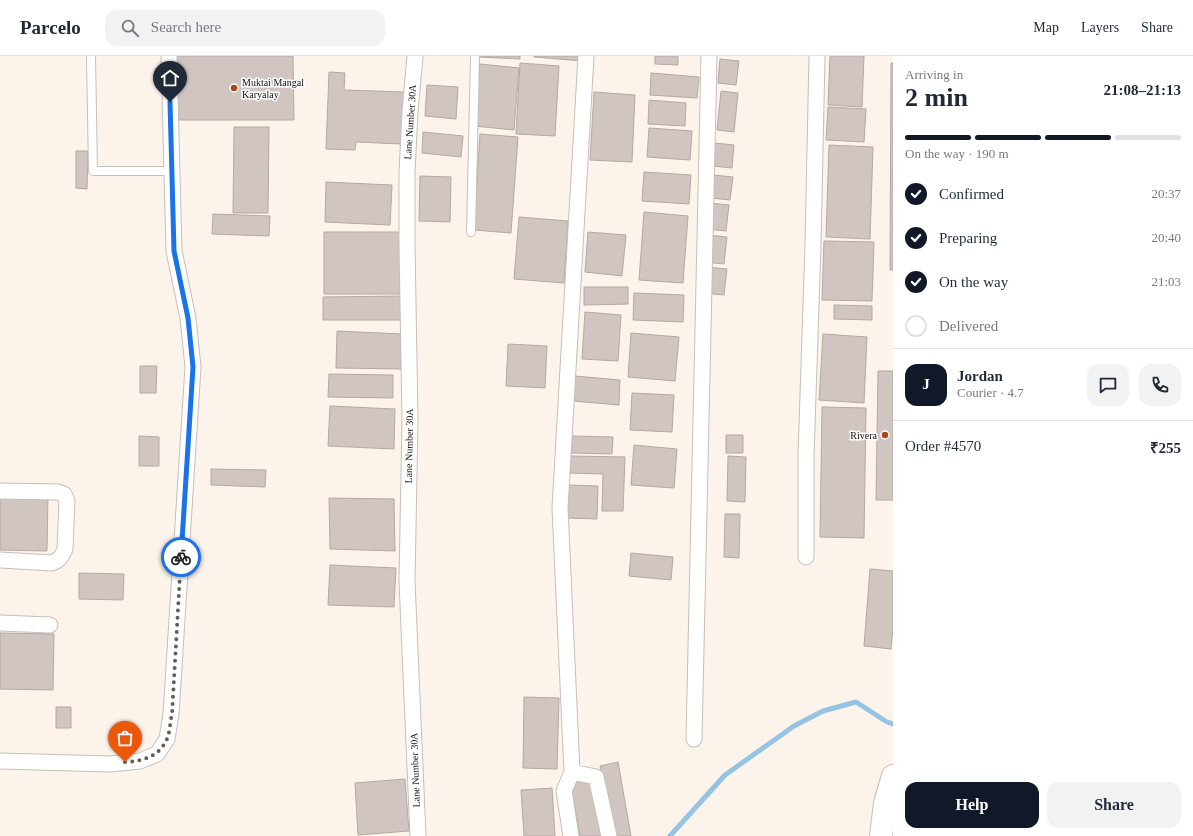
<!DOCTYPE html>
<meta charset="utf-8">
<style>
body{margin:0;font-family:"Times New Roman",serif;background:#f2f2f3;color:#1f2937;height:100vh;display:flex;flex-direction:column;font-size:15px;white-space:nowrap}
*{box-sizing:border-box;margin:0}
p{font-size:13px;color:#747a83}
.icon{flex:none;width:22px;height:22px;fill:none;stroke:currentColor;stroke-width:2;stroke-linecap:round;stroke-linejoin:round}
.map{position:relative;flex:1;overflow:hidden}
.side{display:flex;flex-direction:column;background:#fff;width:300px}
.side>*{flex:none}
.pin{position:absolute;display:grid;place-items:center;width:34px;height:34px;color:#fff;margin:-41px -17px;border-radius:50% 50% 50% 0;rotate:-45deg;box-shadow:0 0 4px #0007}
.pin .icon{rotate:45deg}
.courier{position:absolute;display:grid;place-items:center;width:40px;height:40px;margin:-20px;border:3px solid #1a73e8;border-radius:50%;background:#fff;color:#222;box-shadow:0 1px 5px #0007}
.head em{font-style:normal;font-weight:700}
.head div{display:flex;flex-direction:column-reverse}
.head{display:flex;align-items:center;justify-content:space-between;height:68px;padding:0 12px}
h1{font-size:26px;font-weight:700;line-height:30px}
.bar{display:grid;grid-template-columns:repeat(4,1fr);gap:6px 4px;align-content:center;height:48px;padding:0 12px}
.bar i{height:5px;border-radius:3px;background:#e0e1e3}
.bar .selected{background:#111827}
.bar p{grid-column:span 4}
.line{display:flex;align-items:center;gap:10px;padding:0 12px;border-top:1px solid #e0e1e3}
.line div{flex:1}
.round{display:grid;place-items:center;flex:none;width:42px;height:42px;border-radius:12px;background:#f2f2f3}
ol{padding:0 12px;list-style:none}
li{display:flex;align-items:center;gap:12px;height:44px}
li p{margin-inline-start:auto}
li .icon{padding:4px;border-radius:50%;background:#111827;color:#fff;stroke-width:4}
li:last-child{color:#747a83}
li i{width:22px;height:22px;border:2px solid #e0e1e3;border-radius:50%}
.primary-button{display:flex;gap:8px;margin-top:auto;padding:8px 12px}
.primary-button a{flex:1;height:46px;border-radius:12px;background:#111827;color:#fff;font-size:16px;font-weight:700;line-height:46px;text-align:center}
.primary-button a+a{background:#f2f2f3;color:#1f2937}
header{display:flex;align-items:center;gap:24px;box-sizing:border-box;height:56px;padding:0 20px;background:#fff;border-bottom:1px solid #e0e1e3}
header strong{font-size:19px}
nav{display:flex;gap:22px;margin-inline-start:auto;font-size:14px}
.search{width:280px;height:36px;background:#f2f2f3;display:flex;align-items:center;gap:10px;box-sizing:border-box;padding:0 14px;border-radius:12px;color:#747a83;font-size:15px}
main{display:flex;flex:1;min-height:0}
.map>svg:first-child{display:block}
.lines{fill:none;stroke-linecap:round;stroke-linejoin:round}
.stream{stroke:#94c3e3;stroke-width:5}
.building{fill:#d1c5c2;stroke:#b3a8a4}
.lane-casing{stroke:#c7bfb7;stroke-width:10}
.street-casing{stroke:#c7bfb7;stroke-width:17}
.secondary-casing{stroke:#c7bfb7;stroke-width:24}
.lane{stroke:#fff;stroke-width:8}
.street{stroke:#fff;stroke-width:15}
.secondary{stroke:#fff;stroke-width:22}
.done{stroke:#635e59;stroke-width:4;stroke-dasharray:0 7.2}
.route{stroke:#1a73e8;stroke-width:5}
.poi-dot{fill:#ac4817;stroke:#fff;stroke-width:1.5}
.labels{text-anchor:middle;dominant-baseline:central;stroke-width:3;stroke-linejoin:round;paint-order:stroke}
.poi-label{font-size:10px;fill:#100d0a;stroke:#fff;text-anchor:start}
.street-label{font-size:10px;fill:#100d0a;stroke:#fff}
</style>
<header>
<strong>Parcelo</strong>
<div class="search"><svg class="icon" aria-label="search" viewBox="0 0 24 24"><circle cx="10" cy="10" r="6"/><path d="M15 15l6 6"/></svg>Search here</div>
<nav><a>Map</a><a>Layers</a><a>Share</a></nav>
</header>
<main>
<div class="map">
<svg width="893" height="780" viewBox="0 0 893 780">
<rect width="100%" height="100%" fill="#fcf3eb"/>
<g class="lines">
<path class="stream" d="M670,780L725,719L794,670L823,655L856,646L887,666L893,668"/>
</g>
<path class="building" d="M173,0H293L294,64H176Z
M479,0H520V3L479,1Z
M534,0H582V5L534,1Z
M655,0H678V9L655,8Z
M830,0H864L862,51L828,49Z
M720,3L739,5L736,29L718,27Z
M520,7L559,10L555,80L516,78Z
M891,7H893V214H890Z
M480,8L519,12L514,74L474,70Z
M329,16L345,17L344,34L404,36L402,88L356,86L355,94L326,93Z
M651,17L699,21L697,42L650,39Z
M427,29L458,31L456,63L425,60Z
M721,35L738,37L734,76L717,74Z
M594,36L635,39L632,106L590,104Z
M649,44L686,47L685,70L648,68Z
M828,51L866,53L864,86L826,84Z
M234,71H269L268,157H233Z
M649,72L692,75L690,104L647,101Z
M423,76L463,80L461,101L422,97Z
M480,78L518,81L511,177L474,174Z
M715,87L734,89L732,112L713,110Z
M829,89L873,91L870,183L826,181Z
M76,95H88L87,133L76,132Z
M644,116L691,119L689,148L642,145Z
M713,119L733,121L730,144L711,142Z
M420,120L451,121L450,166L419,165Z
M326,126L392,129L390,169L325,166Z
M710,147L729,149L726,175L707,173Z
M644,156L688,160L683,227L639,224Z
M213,158L270,160L269,180L212,178Z
M519,161L568,165L564,227L514,223Z
M324,176H402L401,238H324Z
M588,176L626,179L622,220L585,216Z
M708,179L727,181L724,208L705,206Z
M824,185L874,186L872,245L822,244Z
M707,211L727,213L724,239L704,237Z
M584,231H628V248L584,249Z
M634,237L684,239L683,266L633,264Z
M402,240V264H323V241Z
M834,249L872,250V264L834,263Z
M585,256L621,259L618,305L582,303Z
M337,275L402,278L401,313L336,312Z
M631,277L679,281L675,325L628,321Z
M823,278L867,281L864,347L819,344Z
M508,288L547,290L545,332L506,330Z
M140,310H157L156,337H140Z
M878,315H893V444H876Z
M329,318L393,319V342L328,341Z
M575,320L620,324L619,349L573,345Z
M632,337L674,339L672,376L630,374Z
M330,350L395,353L394,393L328,390Z
M822,351L866,352L864,482L820,481Z
M726,379H743V397H726Z
M139,380L159,381V410H139Z
M571,380L613,381L612,398L571,397Z
M634,389L677,393L674,432L631,429Z
M570,400L625,401L623,455H602L603,418L570,417Z
M728,400L746,401L745,446L727,445Z
M211,413L266,414L265,431L211,429Z
M568,429L598,430L597,463L567,462Z
M0,438L48,439L47,495L0,494Z
M329,442L394,443L395,495L330,493Z
M725,458H740L739,502L724,501Z
M631,497L673,501L671,524L629,520Z
M330,509L396,512L394,551L328,549Z
M870,513L893,515V571L891,593L864,590Z
M79,517L124,518L123,544L79,543Z
M0,577L54,578L53,634L0,633Z
M524,641L559,642L557,713L523,712Z
M56,651H71V672H56Z
M618,706L631,780H612L600,710Z
M592,722L603,780H580L570,726Z
M405,723L409,775L358,779L355,727Z
M552,732L555,780H524L521,734Z"/>
<g class="lines">
<defs>
<path id="lane" d="M91,0L93,115H172
M471,176L475,0"/>
<path id="street" d="M415,0L410,56L407,116V188L410,364L407,525L418,780
M0,435L58,436L64,438L67,445L65,493C62,500 60,504 52,507L0,504
M806,501V400L813,189L817,0
M0,567L50,569
M694,683L709,0
M0,705L110,708L140,705L157,698L167,683L171,658L193,311L188,262L174,195L169,0
M572,716L596,721L609,780
M571,780L564,735L572,716L560,452L586,0"/>
<path id="secondary" d="M881,780L885,747L893,720"/>
</defs>
<use href="#lane" class="lane-casing"/>
<use href="#street" class="street-casing"/>
<use href="#secondary" class="secondary-casing"/>
<use href="#lane" class="lane"/>
<use href="#street" class="street"/>
<use href="#secondary" class="secondary"/>
</g>
<g class="lines">
<path class="done" d="M125,706C143,705 159,701 167,683C170,676 170,666 172,658L181,501"/>
<path class="route" d="M170,46L174,195L188,262L193,311L181,501"/>
</g>
<g class="poi-dot">
<circle cx="234" cy="32" r="4"/>
<circle cx="885" cy="379" r="4"/>
</g>
<g class="labels">
<g class="poi-label">
<text x="242" y="26">Muktai Mangal<tspan x="242" dy="12">Karyalay</tspan></text>
<text x="877" y="379" text-anchor="end">Rivera</text>
</g>
<g class="street-label">
<text transform="translate(410 66) rotate(-86)">Lane Number 30A</text>
<text transform="translate(409 390) rotate(-89)">Lane Number 30A</text>
<text transform="translate(415 714) rotate(-92)">Lane Number 30A</text>
</g>
</g>
</svg>
<div class="pin" style="left:125px;top:706px;background:#ea580c"><svg class="icon" aria-label="bag" viewBox="0 0 24 24"><path d="M5 8h14l-1 12H6zM9 8a3 3 0 0 1 6 0"/></svg></div>
<div class="pin" style="left:170px;top:46px;background:#1f2937"><svg class="icon" aria-label="home" viewBox="0 0 24 24"><path d="M3 11l9-7 9 7M6 9v11h12V9"/></svg></div>
<div class="courier" style="left:181px;top:501px"><svg class="icon" aria-label="bike" viewBox="0 0 24 24"><circle cx="6" cy="16" r="4"/><circle cx="18" cy="16" r="4"/><path d="M6 16l4-8h5l3 8M10 8l3 8H6M13 5h3"/></svg></div>
</div>
<section class="side">
<div class="head"><div><h1>2 min</h1><p>Arriving in</p></div><em>21:08–21:13</em></div>
<div class="bar"><i class="selected"></i><i class="selected"></i><i class="selected"></i><i></i><p>On the way · 190 m</p></div>
<ol>
<li><svg class="icon" aria-label="check" viewBox="0 0 24 24"><path d="M5 12l5 5 9-10"/></svg>Confirmed<p>20:37</p></li>
<li><svg class="icon" aria-label="check" viewBox="0 0 24 24"><path d="M5 12l5 5 9-10"/></svg>Preparing<p>20:40</p></li>
<li><svg class="icon" aria-label="check" viewBox="0 0 24 24"><path d="M5 12l5 5 9-10"/></svg>On the way<p>21:03</p></li>
<li><i></i>Delivered</li>
</ol>
<div class="line" style="height:72px"><b class="round" style="background:#111827;color:#fff">J</b><div><b>Jordan</b><p>Courier · 4.7</p></div><a class="round"><svg class="icon" aria-label="chat" viewBox="0 0 24 24"><path d="M4 5h16v11H9l-5 4z"/></svg></a><a class="round"><svg class="icon" aria-label="phone" viewBox="0 0 24 24"><path d="M5 4h4l2 5-3 2q2 4 5 5l2-3 5 2v4C11 20 4 13 5 4z"/></svg></a></div>
<div class="line" style="height:52px"><div>Order #4570</div><b>₹255</b></div>
<div class="primary-button"><a>Help</a><a>Share</a></div>
</section>
</main>
